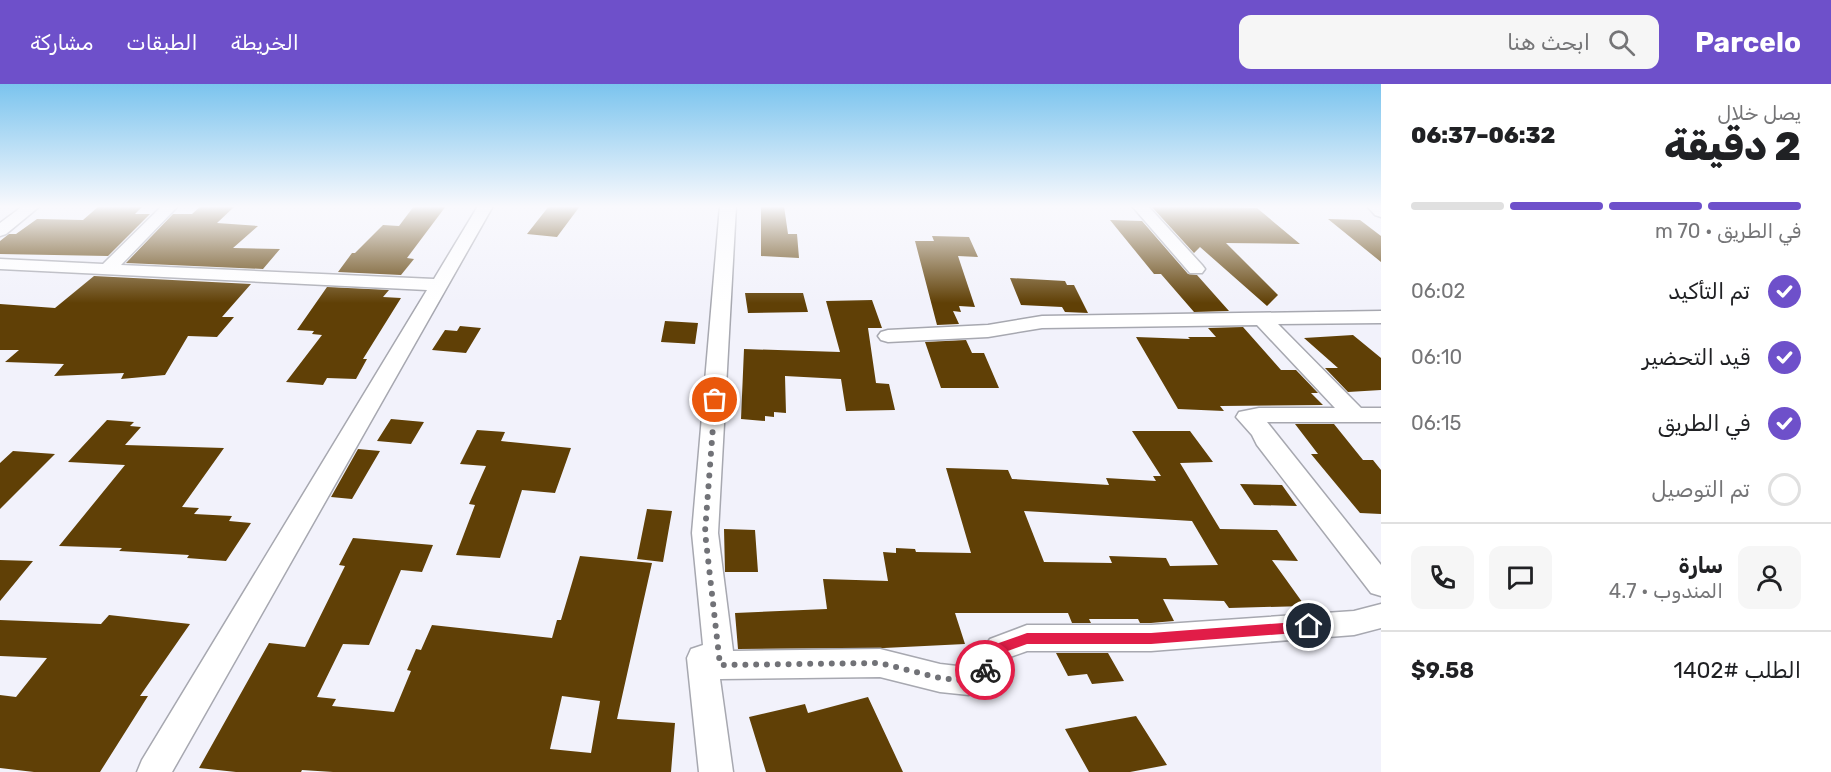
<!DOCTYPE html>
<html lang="ar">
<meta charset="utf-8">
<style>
body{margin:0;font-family:Rubik,"Noto Sans Arabic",sans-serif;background:#f6f6f6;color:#202124;direction:rtl;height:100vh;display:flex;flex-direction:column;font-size:22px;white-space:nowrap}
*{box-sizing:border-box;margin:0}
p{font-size:20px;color:#757577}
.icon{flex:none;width:33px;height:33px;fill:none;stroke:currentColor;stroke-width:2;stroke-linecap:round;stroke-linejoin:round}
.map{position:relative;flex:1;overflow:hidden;direction:ltr}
.sheet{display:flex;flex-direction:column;background:#fff;width:450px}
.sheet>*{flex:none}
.pin{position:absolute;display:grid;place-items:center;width:51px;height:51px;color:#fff;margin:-26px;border:3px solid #fff;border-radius:50%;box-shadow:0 2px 6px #0007}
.courier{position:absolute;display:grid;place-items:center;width:60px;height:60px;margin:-30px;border:4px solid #e11d48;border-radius:50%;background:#fff;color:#222;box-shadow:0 2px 8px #0007}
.overview em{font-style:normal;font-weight:800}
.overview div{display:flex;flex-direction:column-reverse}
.overview{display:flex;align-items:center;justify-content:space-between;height:102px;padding:0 30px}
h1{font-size:39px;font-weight:800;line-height:45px}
.bar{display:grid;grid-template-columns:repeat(4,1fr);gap:9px 6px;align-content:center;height:72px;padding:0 30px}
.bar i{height:8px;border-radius:4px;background:#e0e0e0}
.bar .selected{background:#6e50ca}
.bar p{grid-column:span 4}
.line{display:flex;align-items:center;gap:15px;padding:0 30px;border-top:2px solid #e0e0e0}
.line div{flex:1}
.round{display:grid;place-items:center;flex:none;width:63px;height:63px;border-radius:12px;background:#f6f6f6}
ol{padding:0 30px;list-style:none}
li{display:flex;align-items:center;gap:18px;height:66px}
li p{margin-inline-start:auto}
li .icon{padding:6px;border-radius:50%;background:#6e50ca;color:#fff;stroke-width:4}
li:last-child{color:#757577}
li i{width:33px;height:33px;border:3px solid #e0e0e0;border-radius:50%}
header{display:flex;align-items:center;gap:36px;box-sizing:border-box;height:84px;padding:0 30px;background:#6e50ca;color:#fff}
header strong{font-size:28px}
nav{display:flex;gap:33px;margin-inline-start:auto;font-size:21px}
.search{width:420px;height:54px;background:#f6f6f6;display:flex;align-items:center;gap:15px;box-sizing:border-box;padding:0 21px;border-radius:12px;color:#757577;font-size:22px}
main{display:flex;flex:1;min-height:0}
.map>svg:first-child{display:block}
.building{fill:#604006;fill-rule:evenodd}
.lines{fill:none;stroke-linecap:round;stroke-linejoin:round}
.street-casing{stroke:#a7a8b0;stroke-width:3}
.street{fill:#fff;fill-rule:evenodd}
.route{fill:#e11d48}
.done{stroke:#717277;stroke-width:6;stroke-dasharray:0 10.8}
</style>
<header>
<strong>Parcelo</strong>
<div class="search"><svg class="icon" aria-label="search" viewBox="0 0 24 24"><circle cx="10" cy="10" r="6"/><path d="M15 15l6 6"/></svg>ابحث هنا</div>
<nav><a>الخريطة</a><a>الطبقات</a><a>مشاركة</a></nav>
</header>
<main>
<section class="sheet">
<div class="overview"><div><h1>2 دقيقة</h1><p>يصل خلال</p></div><em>06:32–06:37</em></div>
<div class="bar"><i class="selected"></i><i class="selected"></i><i class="selected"></i><i></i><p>في الطريق · 70 m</p></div>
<ol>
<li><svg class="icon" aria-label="check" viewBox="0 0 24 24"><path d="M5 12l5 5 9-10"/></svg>تم التأكيد<p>06:02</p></li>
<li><svg class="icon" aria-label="check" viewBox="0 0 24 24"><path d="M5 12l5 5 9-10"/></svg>قيد التحضير<p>06:10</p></li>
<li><svg class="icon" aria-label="check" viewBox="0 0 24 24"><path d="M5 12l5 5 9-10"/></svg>في الطريق<p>06:15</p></li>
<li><i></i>تم التوصيل</li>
</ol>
<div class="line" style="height:108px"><a class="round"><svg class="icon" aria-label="person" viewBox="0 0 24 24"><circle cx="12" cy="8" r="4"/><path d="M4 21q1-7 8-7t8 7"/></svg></a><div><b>سارة</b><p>المندوب · 4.7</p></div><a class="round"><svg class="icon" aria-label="chat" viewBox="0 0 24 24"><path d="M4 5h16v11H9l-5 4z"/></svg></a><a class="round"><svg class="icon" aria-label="phone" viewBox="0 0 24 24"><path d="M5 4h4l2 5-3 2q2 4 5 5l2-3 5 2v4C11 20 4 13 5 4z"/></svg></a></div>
<div class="line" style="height:78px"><div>الطلب #1402</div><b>$9.58</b></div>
</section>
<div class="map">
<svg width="1381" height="688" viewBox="0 0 1381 688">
<rect width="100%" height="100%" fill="#f2f2fb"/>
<path class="building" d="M99,122H143L135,130H150L108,172L0,170V157L9,150H16L37,135L83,136Z
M201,122H235L217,139L258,142L233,164L280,165L263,185L126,179L173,130H192Z
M414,122H446L407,174L414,175L401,191L338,188L352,169H355L383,141L399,142Z
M549,122H580L557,153L527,150Z
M761,122H784L788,150H797L799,174L761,172Z
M1151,122L1257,124L1300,160L1226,159L1278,211L1267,222L1200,163L1194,169Z
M1328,135L1360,136L1381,152V178Z
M1110,136L1142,137L1188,190L1197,191L1229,227L1194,228L1161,190H1154Z
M932,152L969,153L978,173L958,172L975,223L959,222L961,228L953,227L959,240L937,241L915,157H934Z
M94,192L251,200L222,233H234L217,253L188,252L165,291L121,295L124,289L54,292L64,280L5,278L19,266H0V220L55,224Z
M1010,194L1065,197L1067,201H1074L1088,229L1065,228L1062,223L1021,221Z
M327,203L389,206L383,213L401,214L363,275H367L356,295L327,294L323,301L286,298L322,251L312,250L314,247L297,246Z
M745,209H803L808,228L748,229Z
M872,216L882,244H868L876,299L889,300L895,326L846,327L841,295L785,292L786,329L774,328V333L765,332V337L741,335L744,265L840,268L826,217Z
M665,237L698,239L695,260L661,258Z
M460,242L481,244L466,269L432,266L445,246L457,247Z
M1243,243L1281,286H1296L1318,309H1311L1323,321L1220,322L1224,327L1178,325L1136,253L1190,255L1188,253H1216L1208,244Z
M1353,251L1381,274V306L1348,308L1325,284H1338L1304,254Z
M966,256L972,269H984L999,304H941L925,258Z
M391,335L424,338L411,360L377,357Z
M107,336L134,338L130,342L141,343L125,361L224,364L182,423L199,424L194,430L232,432L229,437L251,439L226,477L187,474L189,471L119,467L122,464L59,462L125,381L68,378Z
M1295,340H1334L1363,376H1373L1381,386V430L1360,429L1311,370H1318Z
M477,346L505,348L501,357L571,364L555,409L522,406L500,474L456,471L475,421L469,420L486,382L460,380Z
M1132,347H1190L1213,378L1180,379L1220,445L1277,446L1298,477L1272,476L1305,522L1229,524L1224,517L1163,515L1174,537L1151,539H1140L1138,535H1089L1091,539H1072L1068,529H955L965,560L884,564L738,565L735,529L827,525L823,495L888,497L883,468L896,469V464L915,465L916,468L971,469L946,384L1008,386L1012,395L1109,401L1106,394L1156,397L1153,392H1161ZM1024,427L1192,437L1218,481L1170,482L1166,474L1109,472L1112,479L1044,478Z
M358,365L380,367L352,415L331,413Z
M13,367L55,370L0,425V379Z
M1240,400L1282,401L1297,422L1254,421Z
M647,425L672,427L663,478L637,475Z
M724,445L755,446L758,488H725Z
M353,454L433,461L422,488L401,486L369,561L343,560L317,613L336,615L332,622L394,628L411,587L407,586L416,565L421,566L432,541L552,554L557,536H561L580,472L652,479L617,635L675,639L671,688H333L302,686L301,688H236L199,684L269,559L305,563L345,482L339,481ZM562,612L600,617L591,669L550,665Z
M0,476L33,477L0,517Z
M109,531L190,540L140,612H148L100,688H34L0,684V611L16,613L47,574L0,572V536L101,540Z
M1056,569H1108L1124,597L1092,600L1087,590L1068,592Z
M868,613L903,688H766L749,633L805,620L808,629Z
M1136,632L1167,681L1130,688H1089L1065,645Z"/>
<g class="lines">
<defs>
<path id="street" d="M23,122H40L6,150L0,152V139Z
M162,122H178L121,181L434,195L478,122H493L172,688H137L142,676L427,206L0,185V175L103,180Z
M720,122H736L718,449L733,567L880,565L940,580L966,583L973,578L990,555L1027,541H1151L1354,527L1381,520V544L1354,551L1151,567H1027L1010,573L995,598L969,611L940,608L880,593L720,595L733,688H699L687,574L691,565L703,561L692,449Z
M1132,122H1148L1202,181L1205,185L1202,189H1190Z
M1367,122H1381V133L1375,131Z
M1381,227V239L1278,240L1361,324H1381V338H1267L1381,481V512L1371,509L1257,361L1252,351L1236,333L1239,328L1259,324H1335L1257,241L1042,244L988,253L888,258L881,256L878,252L881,248L888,246L988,241L1042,232Z"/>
</defs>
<use href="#street" class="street-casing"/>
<use href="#street" class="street"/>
</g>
<linearGradient id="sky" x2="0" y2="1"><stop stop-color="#7bc4ee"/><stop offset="0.56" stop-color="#f9f9fd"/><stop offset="1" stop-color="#f9f9fd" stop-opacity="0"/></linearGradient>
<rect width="1381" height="219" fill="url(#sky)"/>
<path class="route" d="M1309,537L1315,542L1309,548L1151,560H1027L1005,568L989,591L985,592L980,591L978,586L996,560L1027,549H1151Z"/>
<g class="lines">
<path class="done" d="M715,316L705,448L720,581L880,579L940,594L969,597L985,586"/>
</g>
</svg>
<div class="pin" style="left:715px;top:316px;background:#ea580c"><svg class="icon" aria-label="bag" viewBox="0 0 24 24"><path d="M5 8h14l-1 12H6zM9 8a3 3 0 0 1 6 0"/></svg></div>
<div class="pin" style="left:1309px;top:542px;background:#1f2937"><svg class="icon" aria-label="home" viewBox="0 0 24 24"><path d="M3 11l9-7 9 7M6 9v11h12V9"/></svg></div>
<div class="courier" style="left:985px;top:586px"><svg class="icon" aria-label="bike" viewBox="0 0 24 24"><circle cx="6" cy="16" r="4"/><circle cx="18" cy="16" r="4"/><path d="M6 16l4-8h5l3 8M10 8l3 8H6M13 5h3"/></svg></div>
</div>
</main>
